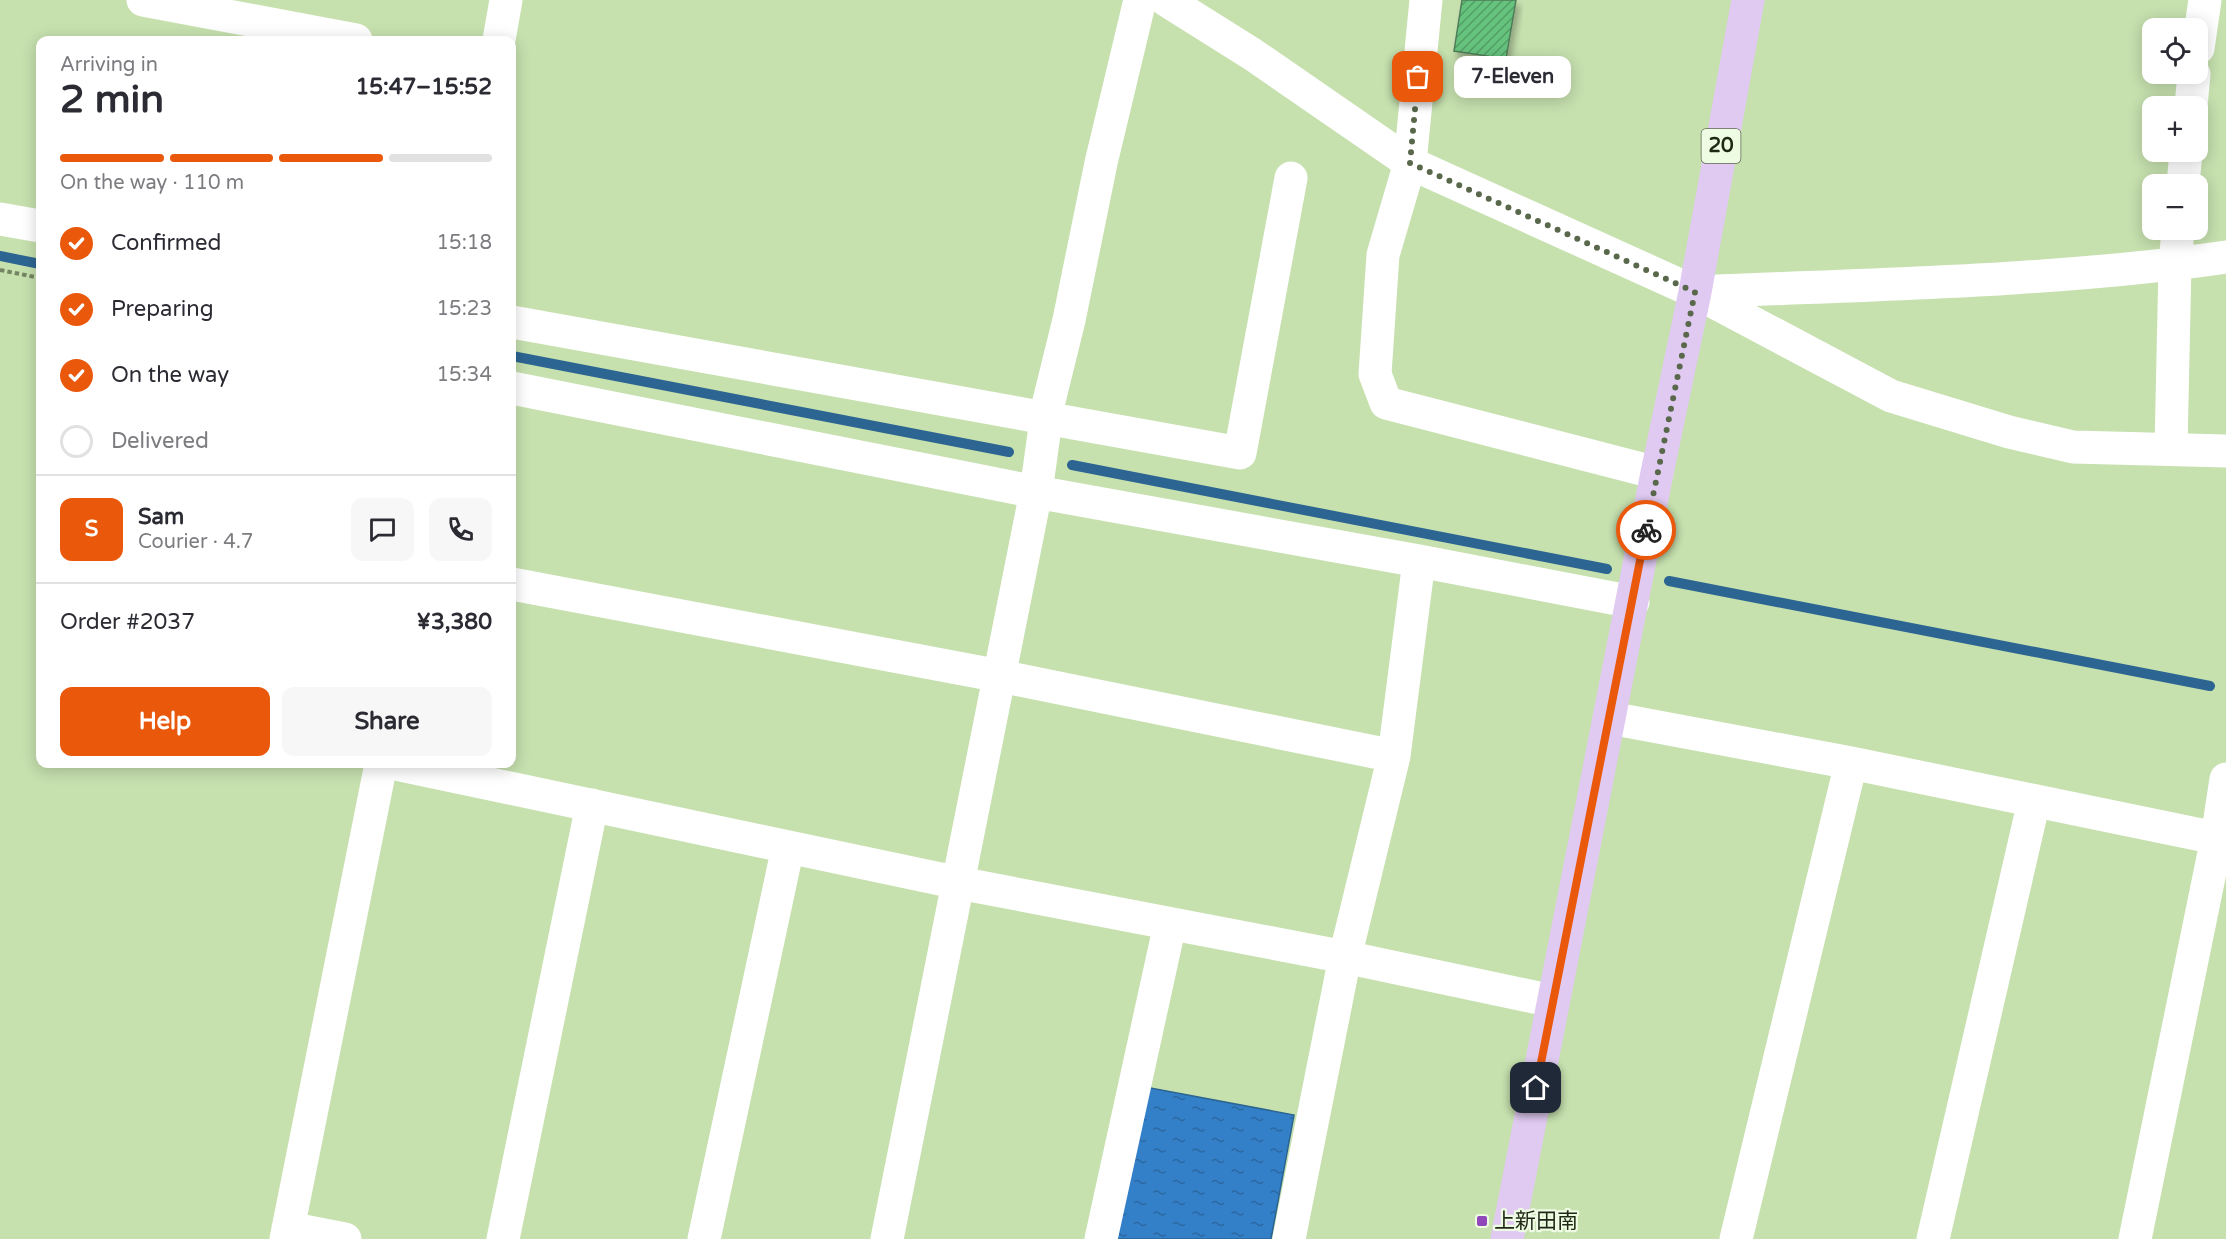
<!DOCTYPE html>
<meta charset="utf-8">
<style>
body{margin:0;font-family:"Varela Round","Noto Sans JP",sans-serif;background:#f7f7f7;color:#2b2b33;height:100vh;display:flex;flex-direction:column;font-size:22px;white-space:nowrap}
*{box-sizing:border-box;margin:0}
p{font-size:20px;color:#7c7c81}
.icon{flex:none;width:33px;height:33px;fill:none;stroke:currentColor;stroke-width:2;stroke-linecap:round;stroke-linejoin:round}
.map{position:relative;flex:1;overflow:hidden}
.drawer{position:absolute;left:36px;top:36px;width:480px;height:732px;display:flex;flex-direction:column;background:#fff;border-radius:12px;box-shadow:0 3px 15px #0003}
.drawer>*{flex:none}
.fabs{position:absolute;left:2142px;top:18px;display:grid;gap:12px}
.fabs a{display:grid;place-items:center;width:66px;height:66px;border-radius:12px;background:#fff;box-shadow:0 3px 15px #0003;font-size:30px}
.pin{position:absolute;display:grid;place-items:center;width:51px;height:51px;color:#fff;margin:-26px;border-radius:12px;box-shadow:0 3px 9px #0006}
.courier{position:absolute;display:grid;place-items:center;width:60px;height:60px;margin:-30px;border:4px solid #ea580c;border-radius:50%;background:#fff;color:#222;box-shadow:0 2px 8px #0007}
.bubble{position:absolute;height:42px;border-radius:12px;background:#fff;box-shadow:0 3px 15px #0003;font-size:20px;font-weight:700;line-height:42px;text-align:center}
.headline em{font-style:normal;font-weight:700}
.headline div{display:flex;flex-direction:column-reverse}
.headline{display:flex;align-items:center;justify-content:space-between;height:102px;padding:0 24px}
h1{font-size:39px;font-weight:700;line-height:45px}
.bar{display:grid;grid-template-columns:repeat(4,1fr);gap:9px 6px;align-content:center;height:72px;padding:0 24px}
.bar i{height:8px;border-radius:4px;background:#e1e1e2}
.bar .current{background:#ea580c}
.bar p{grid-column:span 4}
.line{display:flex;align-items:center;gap:15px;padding:0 24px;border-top:2px solid #e1e1e2}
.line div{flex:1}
.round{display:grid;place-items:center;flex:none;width:63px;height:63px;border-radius:12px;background:#f7f7f7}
ol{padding:0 24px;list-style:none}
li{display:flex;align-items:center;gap:18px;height:66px}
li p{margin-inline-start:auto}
li .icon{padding:6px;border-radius:50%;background:#ea580c;color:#fff;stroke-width:4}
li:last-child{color:#7c7c81}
li i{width:33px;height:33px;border:3px solid #e1e1e2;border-radius:50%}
.button{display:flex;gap:12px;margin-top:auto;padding:12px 24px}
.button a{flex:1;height:69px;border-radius:12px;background:#ea580c;color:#fff;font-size:24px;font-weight:700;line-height:69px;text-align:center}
.button a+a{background:#f7f7f7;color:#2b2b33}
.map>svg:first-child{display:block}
.water{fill:url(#water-ripples);stroke:#2d6592;stroke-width:1.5}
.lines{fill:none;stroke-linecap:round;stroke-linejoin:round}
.stream{stroke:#2d6592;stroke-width:10}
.building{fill:url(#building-hatch);stroke:#507c59;stroke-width:1.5;filter:url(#shadow)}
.path{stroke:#738562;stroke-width:4;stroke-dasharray:4.5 3;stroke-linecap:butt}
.minor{stroke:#fff;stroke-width:33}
.major{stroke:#e0caf1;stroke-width:33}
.done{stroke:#59684b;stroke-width:6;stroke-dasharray:0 10.8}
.route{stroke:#ea580c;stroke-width:8}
.poi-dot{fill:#8f47ba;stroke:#eefce3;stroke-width:2}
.labels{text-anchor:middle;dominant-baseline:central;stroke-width:4.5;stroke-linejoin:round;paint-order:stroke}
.shield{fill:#eefce3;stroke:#5d6853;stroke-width:1.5}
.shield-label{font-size:20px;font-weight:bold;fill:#1f2815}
.poi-label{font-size:21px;fill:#1f2815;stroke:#eefce3;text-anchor:start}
</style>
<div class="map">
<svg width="2226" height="1239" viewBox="0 0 2226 1239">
<defs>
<pattern id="water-ripples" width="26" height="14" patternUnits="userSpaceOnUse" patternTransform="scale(1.5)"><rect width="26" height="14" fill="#337fc8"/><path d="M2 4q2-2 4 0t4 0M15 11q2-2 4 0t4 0" fill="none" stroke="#2b68a1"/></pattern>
<pattern id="building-hatch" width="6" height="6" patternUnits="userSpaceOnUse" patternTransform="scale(1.5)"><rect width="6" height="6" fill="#65c37d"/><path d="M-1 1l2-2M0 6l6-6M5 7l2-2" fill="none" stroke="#539e65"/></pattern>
<filter id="shadow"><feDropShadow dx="3.5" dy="6" stdDeviation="3" flood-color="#0004"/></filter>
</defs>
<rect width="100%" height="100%" fill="#c6e0ae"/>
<path class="water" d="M1145,1087L1294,1115L1271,1239H1113Z"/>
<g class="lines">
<path class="stream" d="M0,256L40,264
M512,356L1009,452
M1072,465L1607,569
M1669,581L2210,686"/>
</g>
<path class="building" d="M1462,0H1516L1506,59L1454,51Z"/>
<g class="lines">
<path class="path" d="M0,270L40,278"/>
<path class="minor" d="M143,0L356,40
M1166,0L1252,54L1410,163L1695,292L1891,396L2009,432L2073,447L2226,451
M1426,0L1410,163L1383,255L1375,374L1386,403L1657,473
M499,40L506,0
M2198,48L2205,0
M2191,106L2194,74
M2183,184L2186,152
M0,219L40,226
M1697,292C1873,284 2051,282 2226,257
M512,322L1240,453L1291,178
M512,388L1036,492L1419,561L1633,602
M2171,448L2175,264L2178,230
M512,584L1000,676L1394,756
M1610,718L1851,763L2226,840
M396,764L959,883L1345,957L1553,1001
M288,1228L345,1239
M286,1239L381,764
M503,1239L592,805
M704,1239L788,847
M887,1239L1036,492L1048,405L1069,320L1101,163L1140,0
M1101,1239L1170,924
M1289,1239L1345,957L1394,756L1419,561
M1736,1239L1851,763
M1933,1239L2034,801
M2135,1239L2217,838L2226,779"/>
<path class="major" d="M1507,1239L1657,473L1695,292L1748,0"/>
</g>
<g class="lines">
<path class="done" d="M1418,77L1410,163L1695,292L1646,530"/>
<path class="route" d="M1536,1088L1646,530"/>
</g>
<rect class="poi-dot" x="1476" y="1215" width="12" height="12" rx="3"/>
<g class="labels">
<rect class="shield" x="1701.5" y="129" width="39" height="34" rx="4.5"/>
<g class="shield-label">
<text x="1721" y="146">20</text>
</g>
<g class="poi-label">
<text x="1494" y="1221">上新田南</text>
</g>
</g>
</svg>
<div class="fabs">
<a><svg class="icon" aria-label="locate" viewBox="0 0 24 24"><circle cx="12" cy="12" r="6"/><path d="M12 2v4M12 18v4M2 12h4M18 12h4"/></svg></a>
<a>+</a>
<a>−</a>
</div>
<div class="pin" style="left:1418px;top:77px;background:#ea580c"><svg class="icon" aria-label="bag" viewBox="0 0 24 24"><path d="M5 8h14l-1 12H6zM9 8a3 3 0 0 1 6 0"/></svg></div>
<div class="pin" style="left:1536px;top:1088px;background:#1f2937"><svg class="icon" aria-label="home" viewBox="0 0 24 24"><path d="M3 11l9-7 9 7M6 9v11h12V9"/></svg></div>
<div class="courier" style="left:1646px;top:530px"><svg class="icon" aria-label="bike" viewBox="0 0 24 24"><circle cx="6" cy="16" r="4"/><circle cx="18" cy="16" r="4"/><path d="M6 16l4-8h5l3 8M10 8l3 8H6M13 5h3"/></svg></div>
<div class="bubble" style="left:1454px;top:56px;width:117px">7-Eleven</div>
<section class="drawer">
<div class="headline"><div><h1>2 min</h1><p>Arriving in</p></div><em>15:47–15:52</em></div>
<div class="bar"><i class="current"></i><i class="current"></i><i class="current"></i><i></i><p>On the way · 110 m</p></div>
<ol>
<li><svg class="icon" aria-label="check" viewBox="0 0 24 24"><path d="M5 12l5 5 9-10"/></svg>Confirmed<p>15:18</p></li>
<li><svg class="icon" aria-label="check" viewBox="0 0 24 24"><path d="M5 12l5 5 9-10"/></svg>Preparing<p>15:23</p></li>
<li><svg class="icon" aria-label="check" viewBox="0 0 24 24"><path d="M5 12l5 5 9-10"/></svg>On the way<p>15:34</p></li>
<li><i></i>Delivered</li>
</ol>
<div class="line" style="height:108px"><b class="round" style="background:#ea580c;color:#fff">S</b><div><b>Sam</b><p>Courier · 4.7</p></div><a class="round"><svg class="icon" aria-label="chat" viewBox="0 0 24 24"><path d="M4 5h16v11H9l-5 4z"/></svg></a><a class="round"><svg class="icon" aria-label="phone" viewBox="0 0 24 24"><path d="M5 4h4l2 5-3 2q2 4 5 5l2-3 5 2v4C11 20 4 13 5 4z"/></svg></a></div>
<div class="line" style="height:78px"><div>Order #2037</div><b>¥3,380</b></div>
<div class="button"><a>Help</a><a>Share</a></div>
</section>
</div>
